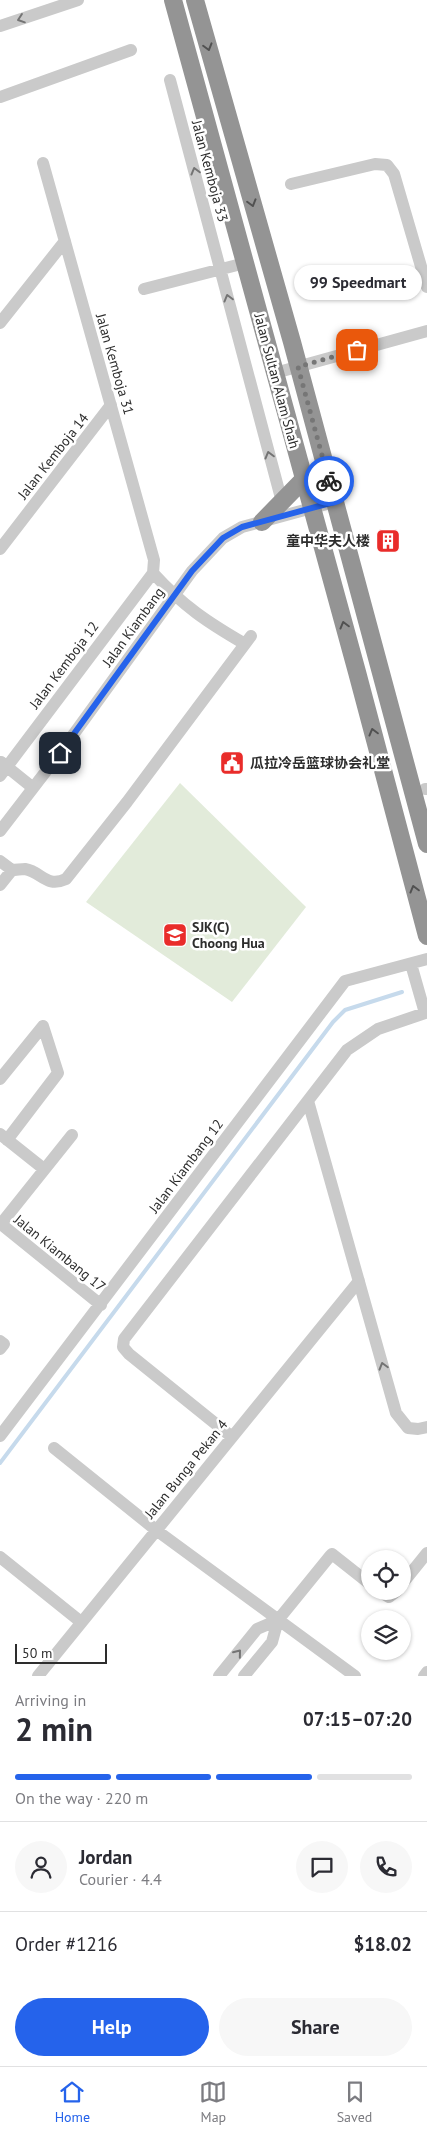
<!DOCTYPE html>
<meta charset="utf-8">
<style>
body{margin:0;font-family:"PT Sans","Noto Sans SC",sans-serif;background:#f7f7f7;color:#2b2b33;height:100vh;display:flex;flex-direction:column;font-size:19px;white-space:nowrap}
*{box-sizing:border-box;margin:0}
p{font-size:16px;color:#7c7c81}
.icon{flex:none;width:28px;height:28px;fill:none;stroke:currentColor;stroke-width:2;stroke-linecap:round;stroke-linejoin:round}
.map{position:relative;height:1676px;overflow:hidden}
.panel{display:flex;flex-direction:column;background:#fff;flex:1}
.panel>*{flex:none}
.fabs{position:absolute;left:361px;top:1550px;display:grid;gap:10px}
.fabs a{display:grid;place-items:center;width:50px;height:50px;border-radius:50%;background:#fff;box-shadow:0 1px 4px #0004;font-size:25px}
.scale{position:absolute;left:15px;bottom:12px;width:92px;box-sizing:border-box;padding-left:5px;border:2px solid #2d2d2d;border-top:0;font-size:14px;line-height:18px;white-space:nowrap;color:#2d2d2d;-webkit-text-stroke:4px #fff;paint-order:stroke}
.pin{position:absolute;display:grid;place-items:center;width:42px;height:42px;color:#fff;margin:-21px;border-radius:10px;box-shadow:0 2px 8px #0006}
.courier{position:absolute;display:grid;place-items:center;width:50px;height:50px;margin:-25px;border:4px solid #2563eb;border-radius:50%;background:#fff;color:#222;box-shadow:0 1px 6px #0007}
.bubble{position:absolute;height:35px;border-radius:18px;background:#fff;box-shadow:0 1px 4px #0004;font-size:16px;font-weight:800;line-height:35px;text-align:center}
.summary em{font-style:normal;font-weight:800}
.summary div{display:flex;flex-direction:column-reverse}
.summary{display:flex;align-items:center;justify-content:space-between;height:85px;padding:0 15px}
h1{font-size:32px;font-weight:800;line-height:38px}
.bar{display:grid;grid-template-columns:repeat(4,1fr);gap:8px 5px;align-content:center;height:60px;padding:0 15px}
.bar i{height:6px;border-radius:4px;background:#e1e1e2}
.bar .active{background:#2563eb}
.bar p{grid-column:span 4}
.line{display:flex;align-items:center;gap:12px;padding:0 15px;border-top:1px solid #e1e1e2}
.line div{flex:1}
.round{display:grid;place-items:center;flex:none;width:52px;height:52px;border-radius:26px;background:#f7f7f7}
.primary-button{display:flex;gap:10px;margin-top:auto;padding:10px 15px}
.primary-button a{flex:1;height:58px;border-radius:30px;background:#2563eb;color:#fff;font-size:20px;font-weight:800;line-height:58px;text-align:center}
.primary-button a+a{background:#f7f7f7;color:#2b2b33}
.menu{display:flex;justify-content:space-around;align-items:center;height:70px;border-top:1px solid #e1e1e2;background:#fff;font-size:14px;color:#7c7c81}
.menu a{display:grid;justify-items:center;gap:2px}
.menu .active{color:#2563eb}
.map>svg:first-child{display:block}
.green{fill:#e2ebda}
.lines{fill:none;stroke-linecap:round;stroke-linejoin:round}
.stream{stroke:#c6daec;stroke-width:4}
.minor{stroke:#cacaca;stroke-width:12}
.highway{stroke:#949494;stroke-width:18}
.oneway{stroke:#747474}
.oneway2{stroke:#515151}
.done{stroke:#767676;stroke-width:5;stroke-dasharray:0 9}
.route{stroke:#2563eb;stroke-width:6}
.labels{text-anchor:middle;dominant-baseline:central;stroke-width:5;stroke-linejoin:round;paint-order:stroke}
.street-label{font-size:14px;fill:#2d2d2d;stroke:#fff}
.poi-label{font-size:14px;font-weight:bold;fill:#2d2d2d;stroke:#fff;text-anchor:start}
</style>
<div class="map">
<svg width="427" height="1676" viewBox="0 0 427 1676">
<rect width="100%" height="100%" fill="#fff"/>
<path class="green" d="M180,783L306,907L232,1002L86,902Z"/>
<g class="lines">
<path class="stream" d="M0,1463L333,1022L345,1010L402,992"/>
<path class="minor" d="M0,26L78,0
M170,80L282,502
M0,97L131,50
M43,163L154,560L153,573
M291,184L375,164L387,165L394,174L427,287
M144,289L245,263
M0,323L65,241
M275,373L427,331
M0,549L111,405
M153,573C183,606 207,622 245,644
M1,762L32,787
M0,776L153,573
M425,789H427
M0,831L60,753L192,571L223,538L242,527L334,502
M0,861L12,870C16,870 21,869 25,869C42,872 46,888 66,879L127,802L251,636
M0,885L12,870
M0,1079L43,1026
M308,1101L396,1413L408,1428L418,1429L427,1427
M0,1134L44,1169
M7,1140L58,1073L43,1026
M1,1224L101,1305
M0,1225L72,1135
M0,1341L4,1344L0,1349
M0,1436L345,981L427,959
M232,1437L129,1354L123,1347L124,1339L347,1050L378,1029L425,1013L411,964
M54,1448L156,1530L355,1676
M0,1557L81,1622
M402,1584L427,1553
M379,1591L389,1597L397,1591
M38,1676L359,1281
M219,1676L257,1629L278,1620
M244,1676L272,1642L278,1620L330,1556L332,1554L370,1584
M424,1676L427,1672"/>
<path class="highway" d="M173,0L357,672L427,936
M195,0L292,342L427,844
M262,522L304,479"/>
</g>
<defs><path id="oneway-chevron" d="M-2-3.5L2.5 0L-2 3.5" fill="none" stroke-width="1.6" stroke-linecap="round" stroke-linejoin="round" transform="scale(1.25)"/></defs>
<g class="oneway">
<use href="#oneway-chevron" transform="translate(21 19) rotate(161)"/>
<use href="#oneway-chevron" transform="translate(195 171) rotate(-105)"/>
<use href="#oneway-chevron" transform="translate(228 298) rotate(-105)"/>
<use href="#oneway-chevron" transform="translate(269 455) rotate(-105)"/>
<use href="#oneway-chevron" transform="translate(383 1366) rotate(-106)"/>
<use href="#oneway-chevron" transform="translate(238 1653) rotate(-51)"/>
</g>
<g class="oneway2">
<use href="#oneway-chevron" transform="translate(208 47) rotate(74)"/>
<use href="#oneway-chevron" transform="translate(252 203) rotate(74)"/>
<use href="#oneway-chevron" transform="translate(344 625) rotate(-105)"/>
<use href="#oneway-chevron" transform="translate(373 732) rotate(-105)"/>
<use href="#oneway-chevron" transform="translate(414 889) rotate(-105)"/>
</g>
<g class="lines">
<path class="done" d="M329,481L298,367L357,350"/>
<path class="route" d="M60,753L192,571L223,538L242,527L334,502L329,481"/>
</g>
<defs>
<symbol id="building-square" viewBox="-11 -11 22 22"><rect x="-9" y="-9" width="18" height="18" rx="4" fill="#e92c2a" stroke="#fff"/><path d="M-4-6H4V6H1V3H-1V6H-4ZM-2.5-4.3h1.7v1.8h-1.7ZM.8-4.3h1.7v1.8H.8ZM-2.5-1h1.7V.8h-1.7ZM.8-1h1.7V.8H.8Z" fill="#fff"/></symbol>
<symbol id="civic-square" viewBox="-11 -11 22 22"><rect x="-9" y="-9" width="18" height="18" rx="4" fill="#e92c2a" stroke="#fff"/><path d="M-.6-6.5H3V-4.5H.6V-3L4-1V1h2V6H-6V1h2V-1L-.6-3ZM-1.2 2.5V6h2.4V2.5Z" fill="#fff"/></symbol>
<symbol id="school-square" viewBox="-11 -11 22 22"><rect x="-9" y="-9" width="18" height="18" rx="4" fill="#e92c2a" stroke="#fff"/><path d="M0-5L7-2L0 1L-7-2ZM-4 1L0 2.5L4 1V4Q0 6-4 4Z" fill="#fff"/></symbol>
</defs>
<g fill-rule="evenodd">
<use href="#building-square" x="374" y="527" width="28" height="28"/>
<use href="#civic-square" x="218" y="749" width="28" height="28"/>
<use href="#school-square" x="161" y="921" width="28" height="28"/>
</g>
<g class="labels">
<g class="street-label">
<text transform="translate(210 171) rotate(75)">Jalan Kemboja 33</text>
<text transform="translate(115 364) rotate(74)">Jalan Kemboja 31</text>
<text transform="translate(277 381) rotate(75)">Jalan Sultan Alam Shah</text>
<text transform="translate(53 456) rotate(-52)">Jalan Kemboja 14</text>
<text transform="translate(133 627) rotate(-54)">Jalan Kiambang</text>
<text transform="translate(64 665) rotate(-53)">Jalan Kemboja 12</text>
<text transform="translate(186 1166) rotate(-53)">Jalan Kiambang 12</text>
<text transform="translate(60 1253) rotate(39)">Jalan Kiambang 17</text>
<text transform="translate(186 1469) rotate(-51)">Jalan Bunga Pekan 4</text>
</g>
<g class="poi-label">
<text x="370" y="541" text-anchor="end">童中华夫人楼</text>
<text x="250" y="763">瓜拉冷岳篮球协会礼堂</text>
<text x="192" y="927">SJK(C)<tspan x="192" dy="16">Choong Hua</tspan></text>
</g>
</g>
</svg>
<div class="fabs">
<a><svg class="icon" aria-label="locate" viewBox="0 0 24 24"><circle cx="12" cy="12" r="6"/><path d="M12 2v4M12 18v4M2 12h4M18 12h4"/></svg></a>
<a><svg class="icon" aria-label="layers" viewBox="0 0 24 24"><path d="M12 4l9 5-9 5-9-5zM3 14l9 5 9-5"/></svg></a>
</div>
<div class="scale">50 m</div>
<div class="pin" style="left:357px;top:350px;background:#ea580c"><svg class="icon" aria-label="bag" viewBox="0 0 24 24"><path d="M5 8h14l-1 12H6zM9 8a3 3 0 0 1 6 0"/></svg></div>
<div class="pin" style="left:60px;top:753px;background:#1f2937"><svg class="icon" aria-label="home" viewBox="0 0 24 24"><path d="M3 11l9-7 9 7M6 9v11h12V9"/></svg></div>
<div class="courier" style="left:329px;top:481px"><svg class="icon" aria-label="bike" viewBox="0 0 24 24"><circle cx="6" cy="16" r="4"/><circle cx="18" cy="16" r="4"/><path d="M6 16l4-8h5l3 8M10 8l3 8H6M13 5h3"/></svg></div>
<div class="bubble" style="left:294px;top:265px;width:128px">99 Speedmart</div>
</div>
<section class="panel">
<div class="summary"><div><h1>2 min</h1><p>Arriving in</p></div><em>07:15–07:20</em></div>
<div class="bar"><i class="active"></i><i class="active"></i><i class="active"></i><i></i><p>On the way · 220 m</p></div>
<div class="line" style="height:90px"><a class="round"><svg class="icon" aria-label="person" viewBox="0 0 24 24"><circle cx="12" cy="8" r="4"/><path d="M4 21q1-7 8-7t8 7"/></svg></a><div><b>Jordan</b><p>Courier · 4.4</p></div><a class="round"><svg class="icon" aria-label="chat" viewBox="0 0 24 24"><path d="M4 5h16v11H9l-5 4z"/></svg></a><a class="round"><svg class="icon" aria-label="phone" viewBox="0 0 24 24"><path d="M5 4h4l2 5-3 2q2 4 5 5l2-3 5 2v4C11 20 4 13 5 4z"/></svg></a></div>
<div class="line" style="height:65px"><div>Order #1216</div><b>$18.02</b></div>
<div class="primary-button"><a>Help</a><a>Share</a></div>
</section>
<nav class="menu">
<a class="active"><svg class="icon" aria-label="home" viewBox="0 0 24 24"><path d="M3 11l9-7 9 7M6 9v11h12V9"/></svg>Home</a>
<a><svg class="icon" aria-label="map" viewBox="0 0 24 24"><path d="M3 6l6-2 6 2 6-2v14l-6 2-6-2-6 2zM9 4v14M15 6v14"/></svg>Map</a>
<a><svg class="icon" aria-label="saved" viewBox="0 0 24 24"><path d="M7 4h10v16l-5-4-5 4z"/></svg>Saved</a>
</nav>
